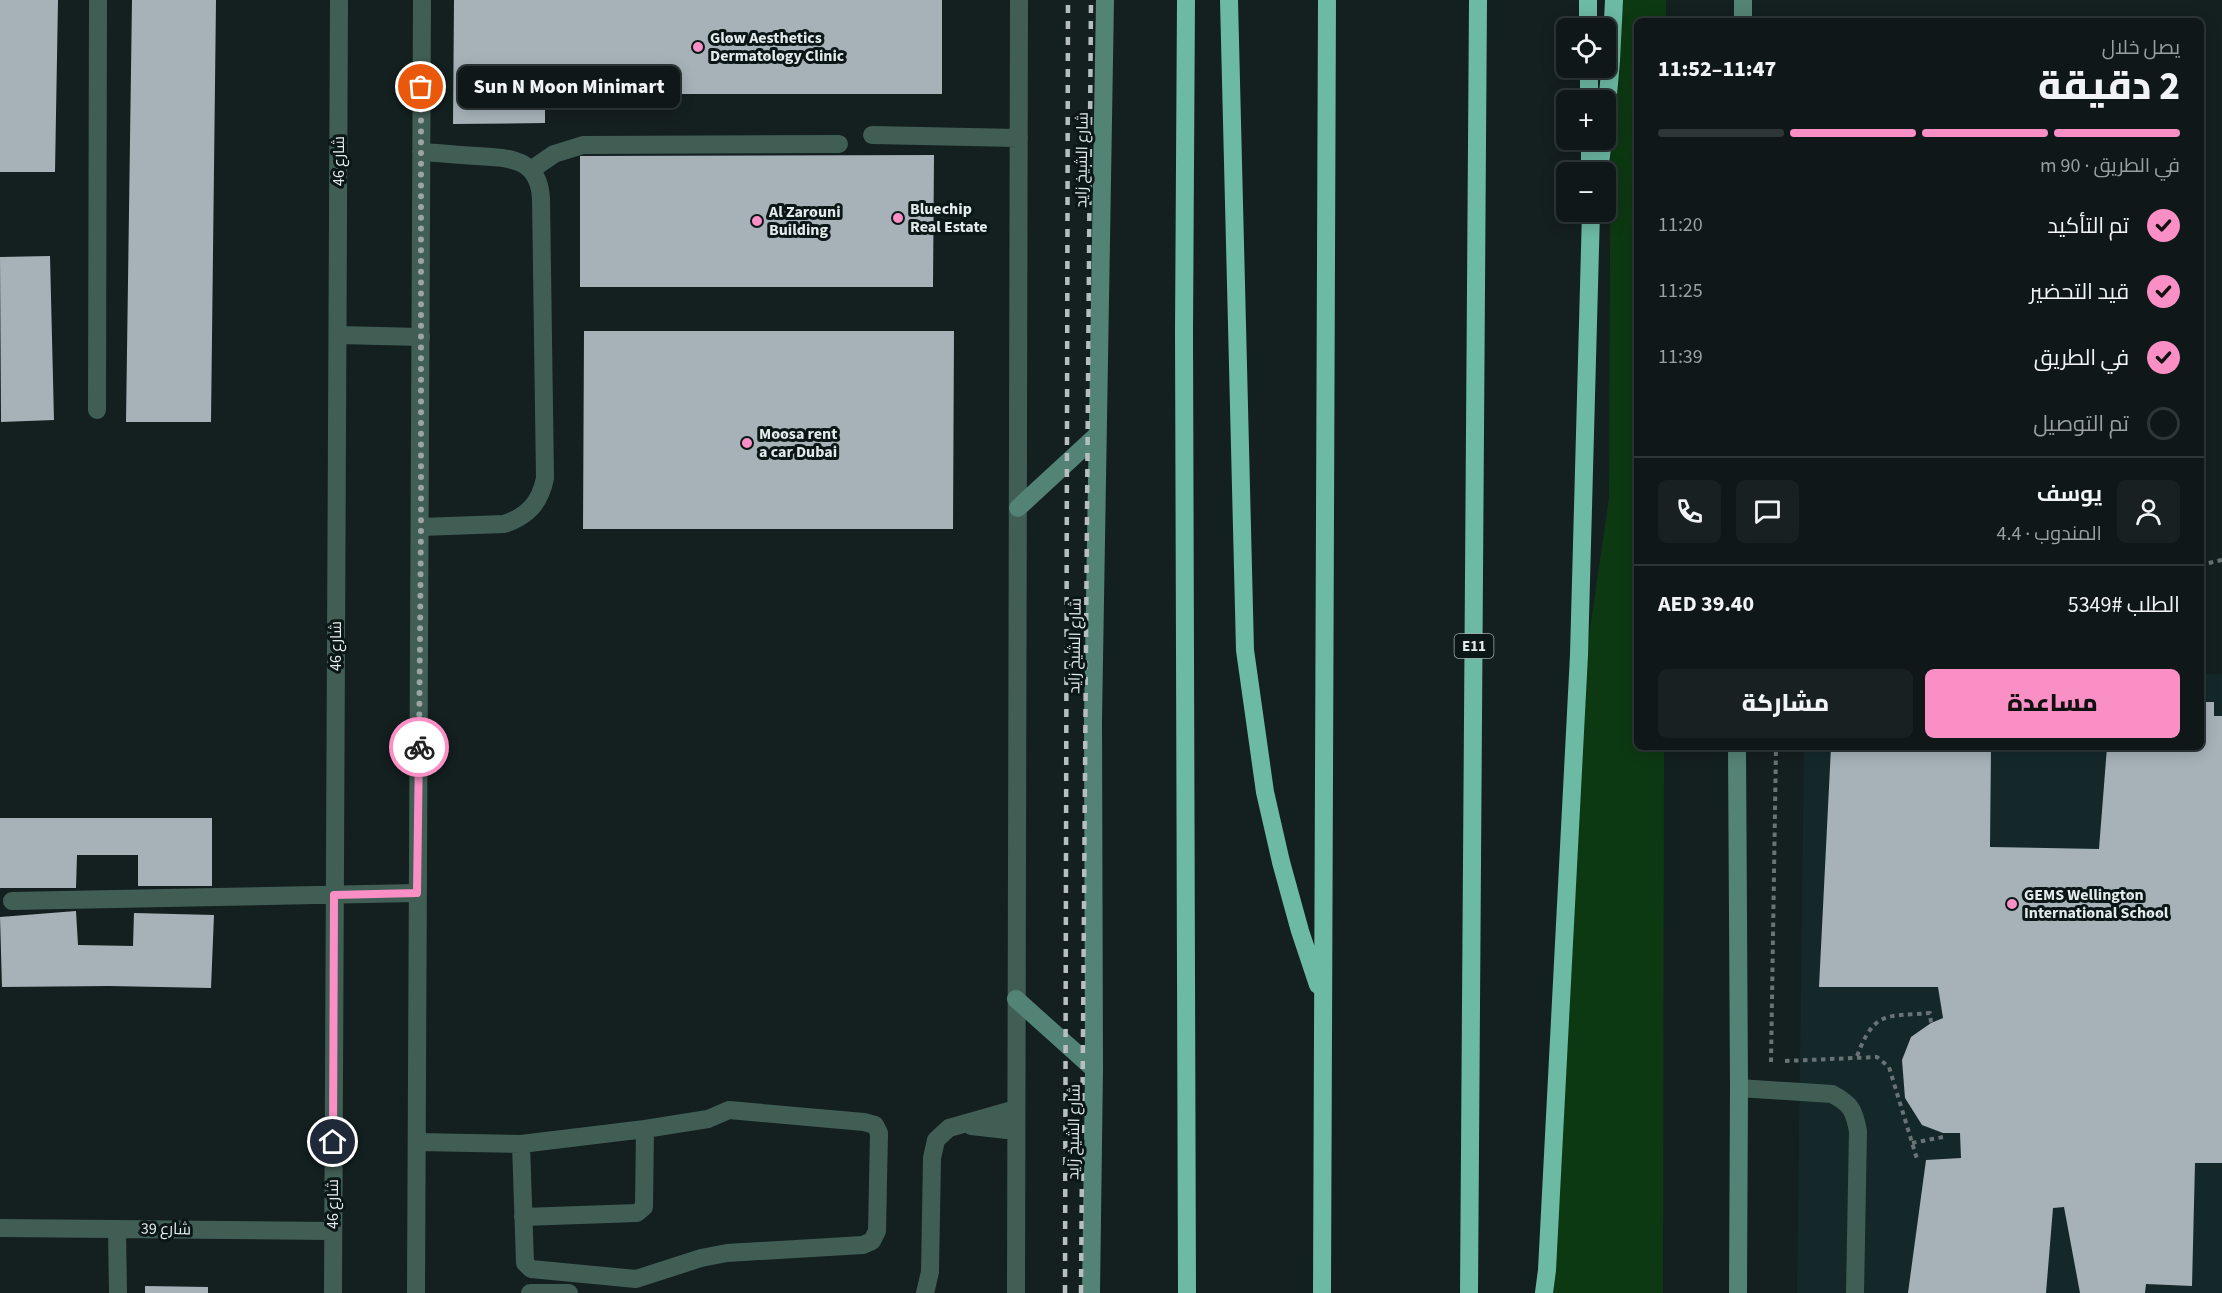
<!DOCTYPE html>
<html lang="ar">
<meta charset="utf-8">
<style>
body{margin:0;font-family:"Source Sans 3",Cairo,sans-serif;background:#182021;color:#f1f3f6;direction:rtl;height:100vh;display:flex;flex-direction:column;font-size:22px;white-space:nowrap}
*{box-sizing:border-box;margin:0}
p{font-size:20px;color:#9b9fa2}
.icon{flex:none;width:33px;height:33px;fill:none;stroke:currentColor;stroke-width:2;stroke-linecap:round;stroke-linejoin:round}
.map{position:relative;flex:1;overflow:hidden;direction:ltr}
.details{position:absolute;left:1634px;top:18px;width:570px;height:732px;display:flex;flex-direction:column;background:#0f1718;border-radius:9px;box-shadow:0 3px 15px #0003,0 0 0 2px #2f3637;direction:rtl}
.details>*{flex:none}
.fabs{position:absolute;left:1556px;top:18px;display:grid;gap:12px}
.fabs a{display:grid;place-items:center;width:60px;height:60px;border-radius:9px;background:#0f1718;box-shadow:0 3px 15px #0003,0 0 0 2px #2f3637;font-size:30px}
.pin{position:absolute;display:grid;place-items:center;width:51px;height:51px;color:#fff;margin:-26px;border:3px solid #fff;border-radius:50%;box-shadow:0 2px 6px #0007}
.courier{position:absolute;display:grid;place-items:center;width:60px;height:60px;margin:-30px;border:4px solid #fa8fc6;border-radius:50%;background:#fff;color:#222;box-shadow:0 2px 8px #0007}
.bubble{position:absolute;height:42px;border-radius:9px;background:#0f1718;box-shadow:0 3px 15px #0003,0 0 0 2px #2f3637;font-size:20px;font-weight:800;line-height:42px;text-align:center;direction:rtl}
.head em{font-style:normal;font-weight:800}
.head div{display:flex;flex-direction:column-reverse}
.head{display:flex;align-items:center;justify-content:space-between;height:102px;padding:0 24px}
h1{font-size:39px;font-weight:800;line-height:45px}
.bar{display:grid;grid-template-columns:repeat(4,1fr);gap:9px 6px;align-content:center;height:72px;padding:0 24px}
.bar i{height:8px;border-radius:4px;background:#2f3637}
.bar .current{background:#fa8fc6}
.bar p{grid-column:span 4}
.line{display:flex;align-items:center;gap:15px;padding:0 24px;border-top:2px solid #2f3637}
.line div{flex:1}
.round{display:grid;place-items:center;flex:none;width:63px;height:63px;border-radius:9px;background:#182021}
ol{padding:0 24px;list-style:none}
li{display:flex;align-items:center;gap:18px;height:66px}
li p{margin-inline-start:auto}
li .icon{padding:6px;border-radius:50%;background:#fa8fc6;color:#111;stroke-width:4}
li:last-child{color:#9b9fa2}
li i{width:33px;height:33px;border:3px solid #2f3637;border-radius:50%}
.primary-button{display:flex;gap:12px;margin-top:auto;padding:12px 24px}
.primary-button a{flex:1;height:69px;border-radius:9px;background:#fa8fc6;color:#111;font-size:24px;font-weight:800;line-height:69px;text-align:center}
.primary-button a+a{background:#182021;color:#f1f3f6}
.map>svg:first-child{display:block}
.built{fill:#14282a}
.grass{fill:#0d3912}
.building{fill:#a6b2b8}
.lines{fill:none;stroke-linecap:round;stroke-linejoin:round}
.path{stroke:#697374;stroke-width:4;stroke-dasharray:4.5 4.5;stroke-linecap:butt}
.lane{stroke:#415e55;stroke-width:18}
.street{stroke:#415e55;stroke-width:18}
.secondary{stroke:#538375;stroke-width:18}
.highway{stroke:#6cb9a4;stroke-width:18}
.rail{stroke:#b6bebf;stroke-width:4.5;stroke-dasharray:8 8;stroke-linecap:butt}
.done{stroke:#9ba4a4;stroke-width:6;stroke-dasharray:0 10.8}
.route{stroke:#fa8fc6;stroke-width:8}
.poi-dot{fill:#fa8fc6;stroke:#0b1617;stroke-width:2}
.labels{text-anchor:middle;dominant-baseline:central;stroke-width:6;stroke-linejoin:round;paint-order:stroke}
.shield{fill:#0b1617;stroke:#a2abab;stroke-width:1.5}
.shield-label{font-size:15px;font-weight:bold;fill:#e3ebeb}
.poi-label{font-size:16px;font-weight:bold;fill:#e3ebeb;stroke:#0b1617;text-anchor:start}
.street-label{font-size:16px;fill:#e3ebeb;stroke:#0b1617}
</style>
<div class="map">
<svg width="2222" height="1293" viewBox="0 0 2222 1293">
<rect width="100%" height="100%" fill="#141f20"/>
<path class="built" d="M2201,674H2222V1293H1797L1804,747H2200Z"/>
<path class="grass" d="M1611,0H1666V21H1636V747H1664L1663,1293H1547L1583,677L1609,498Z"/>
<path class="building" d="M0,0H58L55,172H0Z
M132,0H216L211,422H126Z
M454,0H942V94H545V123L453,124Z
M934,155L933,287H580V156Z
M50,256L54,420L1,422L0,257Z
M584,331H954L953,529H583Z
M2200,702H2214V716H2222V1163H2195L2192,1286L2146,1284L2145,1293H2080L2064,1207L2053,1208L2046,1293H1908L1926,1160L1961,1158L1960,1133H1943L1922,1125L1905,1098L1902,1060L1911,1037L1931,1023L1943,1018L1938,987H1819L1831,747H1991L1990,847L2099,849L2107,747H2200Z
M0,818H212V886H138V855H77L76,888H0Z
M76,911L78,945L133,946L134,913L214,915L211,988L109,986L2,987L0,917Z
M145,1286L208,1287V1293H145Z"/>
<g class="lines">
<path class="path" d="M2200,565L2222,560
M1857,1056C1875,1010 1885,1017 1930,1013L1931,1023
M1785,1061L1877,1057L1889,1067L1917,1159
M1771,1062L1776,747
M1912,1143L1943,1137V1133"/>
<path class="lane" d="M872,135L1019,138
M421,152C440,153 458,155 477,156C510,158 539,158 541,199L545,478C540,503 528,516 504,524L421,527
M531,170L554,154L583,145L839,144
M1739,1088L1832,1094C1851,1104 1854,1110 1858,1131L1855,1293
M971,1126L1016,1131
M417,1142L521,1144L645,1129L708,1119L729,1110L864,1122L875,1125L879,1133L877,1231L872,1241L863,1245L727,1253L701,1258L636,1279L531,1269L525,1263L521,1144
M523,1217L637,1213L644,1207L645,1129
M416,1293L422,0
M530,1293H569
M925,1293L930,1272L932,1158L936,1140L949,1128L1016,1109
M1016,1293L1019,0"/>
<path class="street" d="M338,335L421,337
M97,410L98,0
M12,901L417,893
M0,1228L333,1231
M117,1229L118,1293
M333,1293L339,0"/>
<path class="secondary" d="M1743,21V0
M1018,508L1097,435
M1737,747L1739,1088L1738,1293
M1016,999L1094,1069
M1091,1293L1094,1069L1093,720L1105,0"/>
<path class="highway" d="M1186,0L1184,333L1187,1293
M1229,0L1245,650L1265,792L1281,862L1300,931L1318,985
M1588,0V28
M1589,68V100
M1605,127L1611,61L1614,0
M1590,140V168
M1599,172L1603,140
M1322,1293L1327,0
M1469,1293L1478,0
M1544,1293L1547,1270L1579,655L1591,212"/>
<path class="rail" d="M1065,1293L1068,0
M1081,1293L1091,0"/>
</g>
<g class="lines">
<path class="done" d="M419,747L421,527V87"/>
<path class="route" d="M333,1142L334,895L417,893L419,747"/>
</g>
<g class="poi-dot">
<circle cx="698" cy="47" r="6"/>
<circle cx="898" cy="218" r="6"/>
<circle cx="757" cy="221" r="6"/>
<circle cx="747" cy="443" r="6"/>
<circle cx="2012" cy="904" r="6"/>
</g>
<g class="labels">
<rect class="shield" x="1454.5" y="634" width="39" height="24" rx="4.5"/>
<g class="shield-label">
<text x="1474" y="646">E11</text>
</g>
<g class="poi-label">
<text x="710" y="38">Glow Aesthetics<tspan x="710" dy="18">Dermatology Clinic</tspan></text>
<text x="910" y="209">Bluechip<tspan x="910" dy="18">Real Estate</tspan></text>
<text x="769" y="212">Al Zarouni<tspan x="769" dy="18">Building</tspan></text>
<text x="759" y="434">Moosa rent<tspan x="759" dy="18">a car Dubai</tspan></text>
<text x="2024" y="895">GEMS Wellington<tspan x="2024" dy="18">International School</tspan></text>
</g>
<g class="street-label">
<text transform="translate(1082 160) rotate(-89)">شارع الشيخ زايد</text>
<text transform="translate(339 161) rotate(-90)">شارع 46</text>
<text transform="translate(336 646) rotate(-90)">شارع 46</text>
<text transform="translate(1075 646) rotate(-89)">شارع الشيخ زايد</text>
<text transform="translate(1074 1132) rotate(-89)">شارع الشيخ زايد</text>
<text transform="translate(333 1204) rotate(-90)">شارع 46</text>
<text transform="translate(166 1229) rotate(1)">شارع 39</text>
</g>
</g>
</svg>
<div class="fabs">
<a><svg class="icon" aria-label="locate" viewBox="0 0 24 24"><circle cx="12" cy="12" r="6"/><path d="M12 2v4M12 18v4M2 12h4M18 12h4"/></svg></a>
<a>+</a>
<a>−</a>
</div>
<div class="pin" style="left:421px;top:87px;background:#ea580c"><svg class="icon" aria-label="bag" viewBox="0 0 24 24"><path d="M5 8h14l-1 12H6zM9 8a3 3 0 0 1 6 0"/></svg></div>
<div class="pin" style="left:333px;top:1142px;background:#1f2937"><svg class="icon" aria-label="home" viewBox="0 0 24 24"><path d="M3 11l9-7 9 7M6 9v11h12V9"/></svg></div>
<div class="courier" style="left:419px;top:747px"><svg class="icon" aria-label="bike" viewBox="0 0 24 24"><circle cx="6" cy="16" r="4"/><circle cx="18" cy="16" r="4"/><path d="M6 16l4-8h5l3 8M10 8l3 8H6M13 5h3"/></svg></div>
<div class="bubble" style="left:458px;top:66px;width:222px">Sun N Moon Minimart</div>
<section class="details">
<div class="head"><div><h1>2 دقيقة</h1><p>يصل خلال</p></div><em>11:47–11:52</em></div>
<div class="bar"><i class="current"></i><i class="current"></i><i class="current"></i><i></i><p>في الطريق · 90 m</p></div>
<ol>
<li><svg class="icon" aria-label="check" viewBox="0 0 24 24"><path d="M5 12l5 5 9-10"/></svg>تم التأكيد<p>11:20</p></li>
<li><svg class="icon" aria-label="check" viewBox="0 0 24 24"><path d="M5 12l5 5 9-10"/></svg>قيد التحضير<p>11:25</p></li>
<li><svg class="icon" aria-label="check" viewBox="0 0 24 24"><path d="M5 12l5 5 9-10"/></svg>في الطريق<p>11:39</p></li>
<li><i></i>تم التوصيل</li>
</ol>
<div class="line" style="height:108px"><a class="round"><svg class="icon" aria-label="person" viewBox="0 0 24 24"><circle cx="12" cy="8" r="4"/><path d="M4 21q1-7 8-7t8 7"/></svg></a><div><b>يوسف</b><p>المندوب · 4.4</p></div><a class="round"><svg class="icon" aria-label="chat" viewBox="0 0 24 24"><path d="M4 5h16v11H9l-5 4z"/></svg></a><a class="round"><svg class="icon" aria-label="phone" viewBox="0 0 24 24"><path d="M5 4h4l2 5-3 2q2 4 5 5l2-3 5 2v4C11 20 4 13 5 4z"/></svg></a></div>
<div class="line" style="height:78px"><div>الطلب #5349</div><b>AED 39.40</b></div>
<div class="primary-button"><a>مساعدة</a><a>مشاركة</a></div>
</section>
</div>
